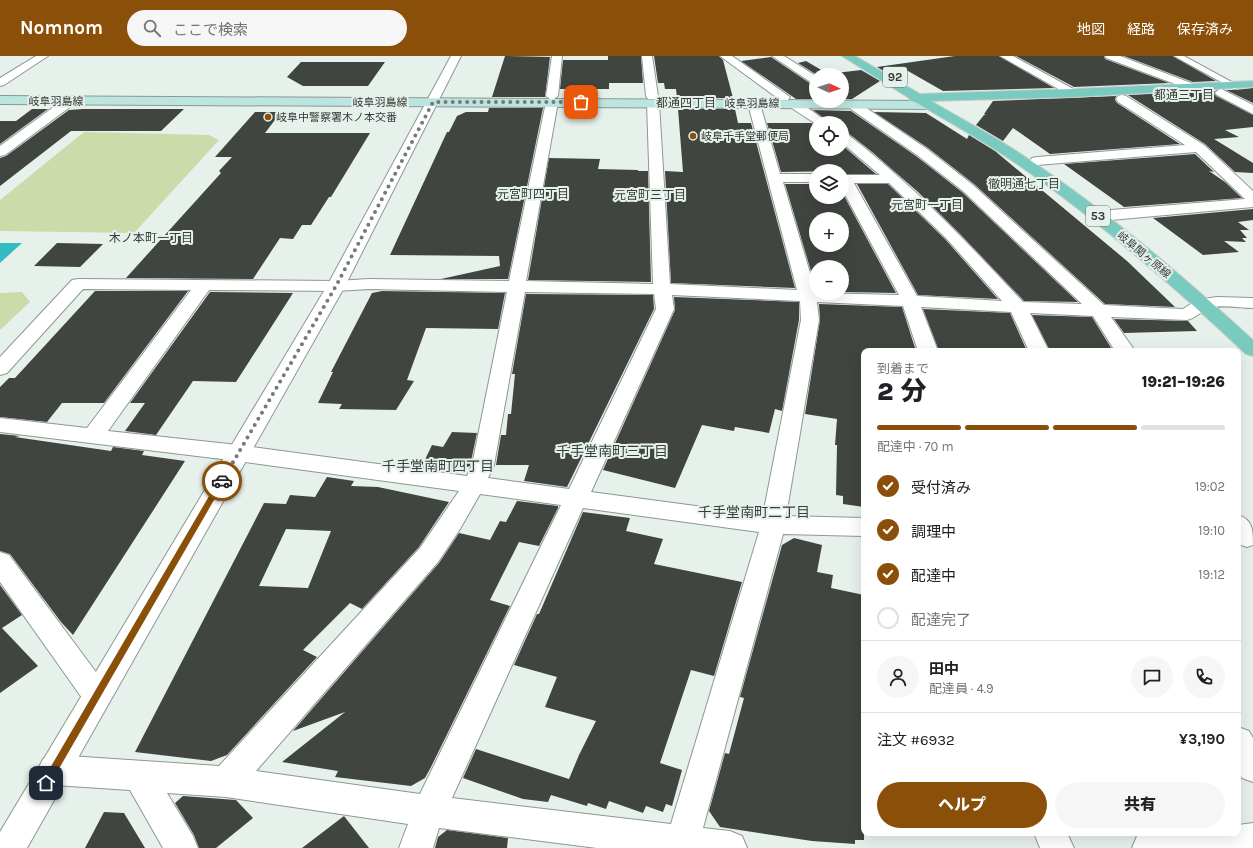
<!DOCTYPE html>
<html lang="ja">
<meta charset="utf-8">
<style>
body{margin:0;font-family:Karla,"Noto Sans JP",sans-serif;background:#f6f6f6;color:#202124;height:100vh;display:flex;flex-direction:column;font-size:15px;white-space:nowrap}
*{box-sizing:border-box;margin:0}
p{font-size:13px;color:#757577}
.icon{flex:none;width:22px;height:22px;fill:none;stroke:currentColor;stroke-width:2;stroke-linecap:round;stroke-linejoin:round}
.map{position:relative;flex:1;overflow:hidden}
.side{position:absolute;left:861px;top:292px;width:380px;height:488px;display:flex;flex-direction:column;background:#fff;border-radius:8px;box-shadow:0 4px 16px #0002}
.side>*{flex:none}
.needle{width:26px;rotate:93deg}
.fabs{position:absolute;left:809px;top:12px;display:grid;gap:8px}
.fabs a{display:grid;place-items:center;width:40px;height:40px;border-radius:50%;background:#fff;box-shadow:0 4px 16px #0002;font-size:20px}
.pin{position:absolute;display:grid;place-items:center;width:34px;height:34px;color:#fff;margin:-17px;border-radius:8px;box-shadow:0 2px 6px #0006}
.courier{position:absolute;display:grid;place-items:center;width:40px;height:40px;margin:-20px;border:3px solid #8a4f09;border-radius:50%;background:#fff;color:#222;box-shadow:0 1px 5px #0007}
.headline em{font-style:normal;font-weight:800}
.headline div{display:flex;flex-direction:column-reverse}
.headline{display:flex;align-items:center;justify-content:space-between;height:68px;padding:0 16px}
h1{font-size:26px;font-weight:800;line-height:30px}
.bar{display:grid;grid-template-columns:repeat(4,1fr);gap:6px 4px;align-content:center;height:48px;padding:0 16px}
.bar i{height:5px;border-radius:3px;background:#e0e0e0}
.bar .selected{background:#8a4f09}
.bar p{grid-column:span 4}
.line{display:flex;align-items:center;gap:10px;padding:0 16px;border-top:1px solid #e0e0e0}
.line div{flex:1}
.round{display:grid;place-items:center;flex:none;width:42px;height:42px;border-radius:21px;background:#f6f6f6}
ol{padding:0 16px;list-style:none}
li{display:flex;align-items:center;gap:12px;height:44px}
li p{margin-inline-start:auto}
li .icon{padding:4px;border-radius:50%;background:#8a4f09;color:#fff;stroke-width:4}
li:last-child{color:#757577}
li i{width:22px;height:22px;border:2px solid #e0e0e0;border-radius:50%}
.button{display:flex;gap:8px;margin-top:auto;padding:8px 16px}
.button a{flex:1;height:46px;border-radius:24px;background:#8a4f09;color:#fff;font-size:16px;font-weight:800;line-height:46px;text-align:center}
.button a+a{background:#f6f6f6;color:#202124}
header{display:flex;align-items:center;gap:24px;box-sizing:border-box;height:56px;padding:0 20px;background:#8a4f09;color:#fff}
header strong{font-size:19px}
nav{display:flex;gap:22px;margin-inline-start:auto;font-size:14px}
.search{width:280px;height:36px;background:#f6f6f6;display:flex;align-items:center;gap:10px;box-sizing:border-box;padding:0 14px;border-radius:22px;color:#757577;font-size:15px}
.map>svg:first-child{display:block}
.green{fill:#ccdba9}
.water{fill:#35bcc3}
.building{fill:#40453f;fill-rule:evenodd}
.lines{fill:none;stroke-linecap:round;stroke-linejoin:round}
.service-casing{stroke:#8e9792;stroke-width:2}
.minor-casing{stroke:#8e9792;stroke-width:2}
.tertiary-casing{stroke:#8e9792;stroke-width:2}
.secondary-casing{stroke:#8e9792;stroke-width:2}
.primary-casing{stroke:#cbcccb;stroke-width:2}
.service{fill:#fff;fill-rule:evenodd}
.minor{fill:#fff;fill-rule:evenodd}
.tertiary{fill:#fff;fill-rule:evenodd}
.secondary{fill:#bce5e0;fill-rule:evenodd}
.primary{fill:#79cbc0;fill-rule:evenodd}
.route{fill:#8a4f09}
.done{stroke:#747a77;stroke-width:4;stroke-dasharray:0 7.2}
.poi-dot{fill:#8a4f09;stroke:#e7f1eb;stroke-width:1.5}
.labels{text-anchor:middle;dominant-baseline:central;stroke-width:4;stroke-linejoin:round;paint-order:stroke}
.far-street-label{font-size:11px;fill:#363a38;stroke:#e7f1eb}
.far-poi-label{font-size:11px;fill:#363a38;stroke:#e7f1eb;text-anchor:start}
.shield{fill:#e7f1eb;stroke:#6b716e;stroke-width:1}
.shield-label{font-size:12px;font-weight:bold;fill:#363a38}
.far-neighbourhood-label{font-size:12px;fill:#373f3a;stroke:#e7f1eb}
.neighbourhood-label{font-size:14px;fill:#373f3a;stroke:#e7f1eb}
</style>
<header>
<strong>Nomnom</strong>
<div class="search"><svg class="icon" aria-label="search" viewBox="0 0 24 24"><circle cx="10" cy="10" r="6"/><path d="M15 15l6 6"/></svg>ここで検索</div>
<nav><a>地図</a><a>経路</a><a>保存済み</a></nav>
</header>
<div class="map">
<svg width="1253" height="792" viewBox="0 0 1253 792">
<rect width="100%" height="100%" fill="#e7f1eb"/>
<path class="green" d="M84,76L209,79L219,84L134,177L0,175V144Z
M22,236L30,246L0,274V237Z"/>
<path class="water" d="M0,187H22L0,207Z"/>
<path class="building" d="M505,0L550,1L545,41H492Z
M608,0H641L643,27H609V33H560L563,4H608Z
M654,0H719L723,4L733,42H677L676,33H665L664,27H658Z
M955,0H999L1054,32L943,35L901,11L890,19L877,11Z
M1016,0H1104L1105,3L1169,27L1074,31Z
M1124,0H1173L1216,25L1193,26Z
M771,1L811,28L816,29V43H796L741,5Z
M806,5L828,18L861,14L880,25L852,43H842V19H817L798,7Z
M301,6H385L368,30H303L287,21Z
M1253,32V47L1226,34H1235Z
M1215,35L1214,37L1216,40L1253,59V71L1225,74L1239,81L1214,83L1253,107V117L1235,116L1205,88L1128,39Z
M1116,40L1115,44L1117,47L1180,88L1050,98L1013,72L1003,85L976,69L984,59H986L984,58L993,45Z
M489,52H543L508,223H441L500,210L499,200L390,199L447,76H449L457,60L466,56H488Z
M32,53H48L0,88V65H16Z
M83,53H184L161,75H71L0,130V102L6,100L69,54Z
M678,53H735L738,67H751L795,232L671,227L665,115L683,116Z
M813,54L851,55L916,100L962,136L1078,246L1024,245L961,179L918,136L872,96L848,77L842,76V67H830Z
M255,56H281L265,77H370L331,141H329L311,169H302L293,183L280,182L253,223L126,222L221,117L219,115L232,101H215Z
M874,56L926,57L967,83L969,79L995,95L1127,205L1175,251L1105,248L974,128L928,92Z
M767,67H811L816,69V93H842V89L876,118H842V115L781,116Z
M1195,98L1214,116L1209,115L1225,126L1242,142L1124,151L1064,108Z
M549,102L600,103L598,113L638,114V115H648L651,226L528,224Z
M785,128H816V141H842V136L896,237L842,236V211H816V232ZM816,163H842V189H816Z
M857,128H888L945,183L998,243L918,239Z
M1253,153V164L1238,166L1249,174H1240L1247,182H1242L1246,186L1224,185L1239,196L1203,199L1153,162Z
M57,187L103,188L80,211L34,210Z
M95,235H188L104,347H62L47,366L0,361V331L9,322H15Z
M382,235L505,237L498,273L426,272L407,324L414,325L396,354L339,353L342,348L318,347L333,316H331L372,237Z
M210,236L293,237L236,326L193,325L156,379L125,375L145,347H130Z
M526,238L653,239L654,253L567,431L524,425L529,409H496L501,379H506L508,358H511L515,318H512Z
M674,241L799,246V264L782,355L775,353L769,377L735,371L734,375L702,369L675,432L603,414L675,254Z
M819,248L902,251L916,295H864V451L843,448V440L836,439L837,389H835L837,363L805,358L820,264Z
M923,253L1010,257L1027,295H939Z
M1032,259L1092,261L1113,295H1050Z
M1114,263L1188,265L1197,275L1124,277Z
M452,376L477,377L470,410L450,416L421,412L432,389L443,391Z
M0,378L20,380L15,381L111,395L113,391L144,395L142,399L185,405L73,579L61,566L10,498L0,495Z
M327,421L354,425L351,430L378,431L449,446L419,491L362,553L350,547L303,594L317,601L227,699L211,705L135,696L264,447L286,448L290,439L315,441ZM286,473L331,475L308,532L259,530Z
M517,445L558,450V452L539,490L519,486L490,544L510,550L431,711L425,722L411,730L335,721L338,715L282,706L345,656L293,675L439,507L459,477L490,484L500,465L506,466Z
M583,456L630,462L626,475L663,483L654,508L742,526L714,620L691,614L660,707L682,714L672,750L666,748L663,756L646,750L643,757L609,745L606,753L588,747L587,750L551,739L548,746L523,743L463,722L476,693L569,723L579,699L596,665L545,651L557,621L514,609L537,558H539Z
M794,482L822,489L817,516L833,519L831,532L864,539V784H855V788L812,785L720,771L709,755L725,697L729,698L744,642L740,641L782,489Z
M0,529L22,559L2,572L38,610L0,637Z
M183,740L236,744L253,762L216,792H199L194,779L175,747Z
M104,756L124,757L145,792H85Z
M344,760L369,792H302Z
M447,774L508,782L507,792H435L438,781Z"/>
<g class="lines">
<defs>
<path id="service" d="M1174,0H1184L1239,30L1235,33L1232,32Z"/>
<path id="minor" d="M36,0H48L4,29L0,30V22Z
M552,0H562L558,40L554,43L558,46L526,225L653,228L647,47L649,44H657L659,47L670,228L797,234L748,48L750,45H758L760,48L780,118H816V126H783L816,237L899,239L842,133V119H880L842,87V77L847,78C912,128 967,186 1023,246L1082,248L963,135L917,99L848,51L846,48L848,45H856L927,93L973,129L1104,249L1183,253L1197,244L1203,243L1217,241L1253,242V252C1240,252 1222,248 1209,252C1201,255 1196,262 1187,264L1111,261L1135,295H1115L1093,260L1030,257L1049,295H1029L1011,256L921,251L938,295H918L903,250L817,246L819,264L786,460L864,462V480L783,478L703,772L730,775L742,780L747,792H597L439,772L433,792H399L408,768L226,741L167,737L193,780L198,792H163L130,734L54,729L43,725L38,714L43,703L54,699L219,710L420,492L459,435L238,405L0,376V362L87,372L191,234L83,233L7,317L0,319V301L72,224L78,223L336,225L369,223L509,225L546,46L550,43L546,40ZM854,127H889L946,182L1002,245L917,240ZM369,233L507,236L472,409L467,420L238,389L108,375L209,234L336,235ZM525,236L654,238L656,253L569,433L488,422L494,409ZM672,239L800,245L801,264L763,459L591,436L674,253ZM480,438L561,449L420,738L256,715L438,506L460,473ZM583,452L759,476L671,768L452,742Z
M642,0H652L658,40L656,43H648L646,40Z
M720,0H732L790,41L788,44H780Z
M772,0H784L816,20V28L812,27Z
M1000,0H1013L1077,35L1079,37L1077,39H1069Z
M1105,0H1120L1199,30L1201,32L1199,34H1191L1106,2Z
M1221,33L1253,49V58L1217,39L1215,37L1217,35Z
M1122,39L1126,40L1204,89L1253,135V151L1111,164L1106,162L1103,159L1106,156L1111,154L1245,143L1196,96L1037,109L1032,108L1030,105L1032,102L1037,101L1185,89L1118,46L1116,43L1118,40Z
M70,41L74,42L76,45L74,48L5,99L0,100V90L66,42Z
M794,44L798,45L829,67L816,68L790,51L788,48L790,45Z
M1238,459C1253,464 1253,474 1253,489L1247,491L1238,488Z
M0,496L9,499L107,631L111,640L107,649L97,653L87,649L0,526Z
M1238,671L1249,675L1253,682V726L1242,722L1238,714Z
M1253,767V792H1132L1137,780L1145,777H1238V769Z
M1034,777H1067L1074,792H1040Z"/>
<path id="tertiary" d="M451,0H461L345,230L27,792H0V776L327,230Z"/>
<path id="secondary" d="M0,40L928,45L932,46L934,49L932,52L928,53L0,48Z"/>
<path id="primary" d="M842,0H855L920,38L1073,33L1253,25V31L1073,41L931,45C958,61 986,76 1013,93C1099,148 1177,215 1253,284V300L1246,298C1181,237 1113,177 1041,125C1001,95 958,71 915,46L911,45L909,42Z"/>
</defs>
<use href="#service" class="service-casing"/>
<use href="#minor" class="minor-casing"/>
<use href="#tertiary" class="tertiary-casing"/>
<use href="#secondary" class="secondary-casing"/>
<use href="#primary" class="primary-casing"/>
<use href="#service" class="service"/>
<use href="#minor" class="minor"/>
<use href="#tertiary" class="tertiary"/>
<use href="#secondary" class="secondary"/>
<use href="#primary" class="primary"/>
</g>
<path class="route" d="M219,423H224L225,425L49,730L46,732L43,730L42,727L43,724Z"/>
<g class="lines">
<path class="done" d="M222,425L336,230L433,46H581"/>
</g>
<g class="poi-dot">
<circle cx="268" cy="61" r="4"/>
<circle cx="693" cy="80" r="4"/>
</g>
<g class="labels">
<g class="far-street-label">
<text x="56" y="45">岐阜羽島線</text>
<text x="380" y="46">岐阜羽島線</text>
<text x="752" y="47">岐阜羽島線</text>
<text transform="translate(1144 199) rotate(40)">岐阜関ヶ原線</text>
</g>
<g class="far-poi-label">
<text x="276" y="61">岐阜中警察署木ノ本交番</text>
<text x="701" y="80">岐阜千手堂郵便局</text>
</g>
<g class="shield">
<rect x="883" y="11" width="24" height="20" rx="3"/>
<rect x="1086" y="150" width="24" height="20" rx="3"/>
</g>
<g class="shield-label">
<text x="895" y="21">92</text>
<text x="1098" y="160">53</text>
</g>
<g class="far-neighbourhood-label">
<text x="1184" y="39">都通三丁目</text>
<text x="686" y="47">都通四丁目</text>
<text x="1024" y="128">徹明通七丁目</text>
<text x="533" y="138">元宮町四丁目</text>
<text x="650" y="139">元宮町三丁目</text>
<text x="927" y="149">元宮町一丁目</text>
<text x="151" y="182">木ノ本町一丁目</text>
</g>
<g class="neighbourhood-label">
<text x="612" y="395">千手堂南町三丁目</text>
<text x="438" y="410">千手堂南町四丁目</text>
<text x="754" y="456">千手堂南町二丁目</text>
</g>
</g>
</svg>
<div class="fabs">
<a><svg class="needle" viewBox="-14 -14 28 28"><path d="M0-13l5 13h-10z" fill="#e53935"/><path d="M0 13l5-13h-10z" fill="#757577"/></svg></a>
<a><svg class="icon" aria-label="locate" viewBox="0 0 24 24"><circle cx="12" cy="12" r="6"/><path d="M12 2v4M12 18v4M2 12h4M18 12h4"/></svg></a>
<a><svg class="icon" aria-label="layers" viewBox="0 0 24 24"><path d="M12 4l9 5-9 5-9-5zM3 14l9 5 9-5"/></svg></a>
<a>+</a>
<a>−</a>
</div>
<div class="pin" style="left:581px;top:46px;background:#ea580c"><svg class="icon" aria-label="bag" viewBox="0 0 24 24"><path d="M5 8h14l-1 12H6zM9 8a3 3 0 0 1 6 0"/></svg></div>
<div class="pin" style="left:46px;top:727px;background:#1f2937"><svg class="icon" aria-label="home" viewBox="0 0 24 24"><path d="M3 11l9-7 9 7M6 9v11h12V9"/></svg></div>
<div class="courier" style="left:222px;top:425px"><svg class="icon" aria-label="car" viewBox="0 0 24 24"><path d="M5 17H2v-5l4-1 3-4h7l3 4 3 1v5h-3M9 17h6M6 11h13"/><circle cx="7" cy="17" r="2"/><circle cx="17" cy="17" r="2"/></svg></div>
<section class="side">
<div class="headline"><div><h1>2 分</h1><p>到着まで</p></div><em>19:21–19:26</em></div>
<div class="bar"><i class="selected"></i><i class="selected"></i><i class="selected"></i><i></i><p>配達中 · 70 m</p></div>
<ol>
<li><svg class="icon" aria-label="check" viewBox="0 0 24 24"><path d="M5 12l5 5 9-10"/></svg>受付済み<p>19:02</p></li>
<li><svg class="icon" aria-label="check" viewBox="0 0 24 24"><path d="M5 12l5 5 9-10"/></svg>調理中<p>19:10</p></li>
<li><svg class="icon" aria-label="check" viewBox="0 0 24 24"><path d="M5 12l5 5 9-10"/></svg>配達中<p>19:12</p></li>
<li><i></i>配達完了</li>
</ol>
<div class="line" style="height:72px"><a class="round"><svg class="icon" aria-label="person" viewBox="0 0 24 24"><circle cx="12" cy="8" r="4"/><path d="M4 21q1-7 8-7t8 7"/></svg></a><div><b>田中</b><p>配達員 · 4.9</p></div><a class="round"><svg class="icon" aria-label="chat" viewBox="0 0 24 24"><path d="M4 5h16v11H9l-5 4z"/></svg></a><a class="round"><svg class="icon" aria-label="phone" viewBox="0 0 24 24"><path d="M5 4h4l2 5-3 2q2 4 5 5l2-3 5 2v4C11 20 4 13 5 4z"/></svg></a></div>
<div class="line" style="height:52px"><div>注文 #6932</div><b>¥3,190</b></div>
<div class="button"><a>ヘルプ</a><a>共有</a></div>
</section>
</div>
